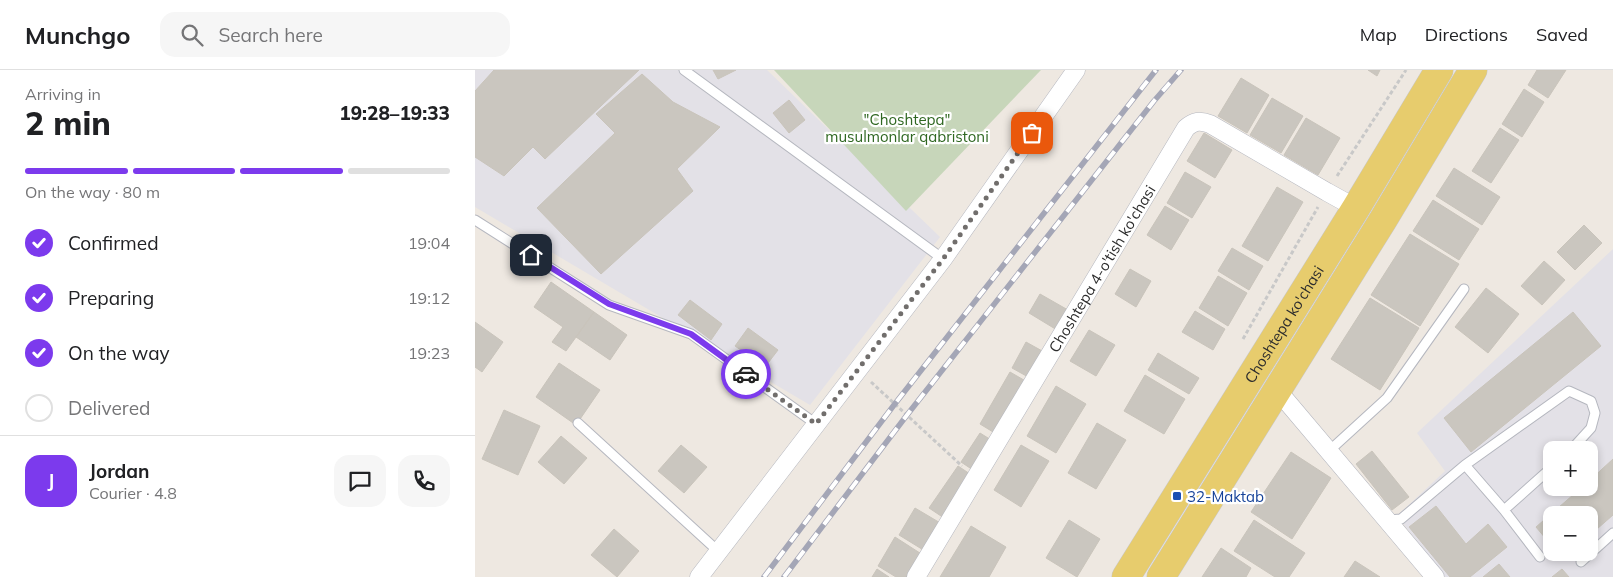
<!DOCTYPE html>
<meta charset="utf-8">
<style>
body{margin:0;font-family:Mulish,sans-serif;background:#f6f6f6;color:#202124;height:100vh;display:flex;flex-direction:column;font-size:19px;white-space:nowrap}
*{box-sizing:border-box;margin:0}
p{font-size:16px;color:#757577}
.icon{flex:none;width:28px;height:28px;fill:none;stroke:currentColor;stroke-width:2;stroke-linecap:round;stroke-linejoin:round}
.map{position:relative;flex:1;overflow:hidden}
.panel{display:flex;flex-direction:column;background:#fff;width:475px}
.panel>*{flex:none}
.tools{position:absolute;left:1068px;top:371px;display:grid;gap:10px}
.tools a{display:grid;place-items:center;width:55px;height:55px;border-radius:10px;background:#fff;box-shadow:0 2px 8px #0003;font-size:25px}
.pin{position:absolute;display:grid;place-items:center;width:42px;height:42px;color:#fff;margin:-21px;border-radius:10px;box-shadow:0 2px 8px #0006}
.courier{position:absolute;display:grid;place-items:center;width:50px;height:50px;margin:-25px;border:4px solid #7c3aed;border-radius:50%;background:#fff;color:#222;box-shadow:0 1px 6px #0007}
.overview em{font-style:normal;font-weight:800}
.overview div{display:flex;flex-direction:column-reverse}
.overview{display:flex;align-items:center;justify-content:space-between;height:85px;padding:0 25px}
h1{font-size:32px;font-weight:800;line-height:38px}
.bar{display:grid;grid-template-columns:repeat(4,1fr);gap:8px 5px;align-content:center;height:60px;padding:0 25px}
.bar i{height:6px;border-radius:4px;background:#e0e0e0}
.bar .active{background:#7c3aed}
.bar p{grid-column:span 4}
.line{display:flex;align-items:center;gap:12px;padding:0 25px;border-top:1px solid #e0e0e0}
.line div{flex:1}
.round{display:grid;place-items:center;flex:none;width:52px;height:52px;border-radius:15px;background:#f6f6f6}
ol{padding:0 25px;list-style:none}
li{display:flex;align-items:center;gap:15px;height:55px}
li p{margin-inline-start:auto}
li .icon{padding:5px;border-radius:50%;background:#7c3aed;color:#fff;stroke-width:4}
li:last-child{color:#757577}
li i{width:28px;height:28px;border:2px solid #e0e0e0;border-radius:50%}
header{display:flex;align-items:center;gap:30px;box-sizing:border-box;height:70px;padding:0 25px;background:#fff;border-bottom:1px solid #e0e0e0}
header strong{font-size:24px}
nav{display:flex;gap:28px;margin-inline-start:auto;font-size:18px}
.search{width:350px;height:45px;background:#f6f6f6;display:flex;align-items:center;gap:12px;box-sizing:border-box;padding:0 18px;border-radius:15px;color:#757577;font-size:19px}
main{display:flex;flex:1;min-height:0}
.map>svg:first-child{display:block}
.industrial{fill:#e3e1e7;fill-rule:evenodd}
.cemetery{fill:#c7d6ba}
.building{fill:#cac6bf;stroke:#c9c4bb}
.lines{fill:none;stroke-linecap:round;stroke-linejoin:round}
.service-casing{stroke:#b5b7bf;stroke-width:11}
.minor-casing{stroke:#b5b7bf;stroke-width:19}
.primary-casing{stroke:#c8c8c8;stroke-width:29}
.path{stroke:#c8c8c8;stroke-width:3;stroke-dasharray:4 2.5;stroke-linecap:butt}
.service{stroke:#fff;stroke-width:9}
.minor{stroke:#fff;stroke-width:18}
.primary{stroke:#e7cc6d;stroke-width:28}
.rail-casing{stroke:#a4a6b6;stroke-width:5.5}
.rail{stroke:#fff;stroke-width:4;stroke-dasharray:11;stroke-linecap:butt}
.done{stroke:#716e6c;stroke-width:5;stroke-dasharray:0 9}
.route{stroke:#7c3aed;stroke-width:6}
.transit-dot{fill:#1a4fb4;stroke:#fff;stroke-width:2}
.labels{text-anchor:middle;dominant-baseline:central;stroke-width:4.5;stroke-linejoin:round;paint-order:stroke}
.park-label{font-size:15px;fill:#2f6721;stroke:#fff}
.street-label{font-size:15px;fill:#2d2d2d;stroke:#fff}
.transit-label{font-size:15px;fill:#164399;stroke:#fff;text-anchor:start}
</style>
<header>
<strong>Munchgo</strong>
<div class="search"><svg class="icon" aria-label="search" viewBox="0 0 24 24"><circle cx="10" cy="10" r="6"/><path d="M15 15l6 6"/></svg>Search here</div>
<nav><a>Map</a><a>Directions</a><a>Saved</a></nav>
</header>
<main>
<section class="panel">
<div class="overview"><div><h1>2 min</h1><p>Arriving in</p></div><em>19:28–19:33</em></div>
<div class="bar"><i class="active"></i><i class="active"></i><i class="active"></i><i></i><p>On the way · 80 m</p></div>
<ol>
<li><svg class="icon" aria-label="check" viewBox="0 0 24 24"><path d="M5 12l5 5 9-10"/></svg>Confirmed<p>19:04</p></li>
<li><svg class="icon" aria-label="check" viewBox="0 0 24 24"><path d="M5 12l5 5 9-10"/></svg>Preparing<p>19:12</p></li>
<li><svg class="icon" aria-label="check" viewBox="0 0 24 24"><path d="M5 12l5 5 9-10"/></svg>On the way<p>19:23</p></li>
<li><i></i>Delivered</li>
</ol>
<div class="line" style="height:90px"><b class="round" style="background:#7c3aed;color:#fff">J</b><div><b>Jordan</b><p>Courier · 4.8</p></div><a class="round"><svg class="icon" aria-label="chat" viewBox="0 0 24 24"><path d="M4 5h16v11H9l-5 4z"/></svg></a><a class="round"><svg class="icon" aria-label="phone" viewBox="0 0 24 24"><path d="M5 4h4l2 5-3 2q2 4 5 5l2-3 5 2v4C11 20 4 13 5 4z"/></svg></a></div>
</section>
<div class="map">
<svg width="1138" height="507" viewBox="0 0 1138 507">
<rect width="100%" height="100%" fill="#eee8e1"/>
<path class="industrial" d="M0,0H292L465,167L335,335L0,137Z
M1138,179V507H970L930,456L926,449L922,446L970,401L942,363ZM1076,380H1114V418H1076ZM1076,445H1114V482H1076Z"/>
<path class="cemetery" d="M299,0H566L431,141Z"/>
<path class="building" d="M19,0H164L70,89L58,77L29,106L0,87V21Z
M238,0H261L243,9Z
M893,0H905L902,6Z
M1062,0H1091L1073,28L1053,15Z
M167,4L198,32L245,57L202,99L218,121L126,204L62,138L140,63L121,44Z
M766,8L794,25L772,63L743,46Z
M1049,19L1069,32L1047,67L1027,54Z
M797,28L828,46L806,83L775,65Z
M314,30L330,50L314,63L298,43Z
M831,48L865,68L843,105L809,85Z
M1025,58L1044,70L1016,113L997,101Z
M729,63L757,80L740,108L712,91Z
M979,98L1025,127L1007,155L961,126Z
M710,102L736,117L717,148L692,133Z
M802,117L828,132L793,191L767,176Z
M958,130L1004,159L984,190L938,161Z
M690,136L714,150L696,180L672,165Z
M1109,155L1127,173L1100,200L1082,182Z
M935,164L984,194L945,256L896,225Z
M757,178L788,196L774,220L743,201Z
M1069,191L1090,210L1067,235L1046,216Z
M655,199L676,211L661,237L640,224Z
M743,206L772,223L753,256L724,238Z
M76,212L119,242L91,281L77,272L88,257L59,237Z
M1011,218L1044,244L1013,283L980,257Z
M565,224L593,240L582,260L554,243Z
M895,228L944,258L905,320L856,289Z
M215,230L247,254L236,270L203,245Z
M720,241L750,259L738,280L707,262Z
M119,242L152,265L135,290L101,267Z
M1098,242L1126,276L996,382L969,348Z
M0,252L28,272L7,302L0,297Z
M273,258L303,280L290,297L260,276Z
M614,260L640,275L621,306L595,291Z
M551,272L569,282L555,308L537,298Z
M683,283L724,308L714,324L673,300Z
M84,293L125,320L101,355L61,327Z
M535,302L554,313L523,365L505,354Z
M670,305L710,329L689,364L649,341Z
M581,316L611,334L581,383L552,366Z
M29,340L65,356L43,405L7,389Z
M622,353L651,370L621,419L593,403Z
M505,363L521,373L501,402L486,392Z
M86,366L112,388L89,414L63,392Z
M206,375L232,397L209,423L183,401Z
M546,375L574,391L546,437L519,420Z
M897,381L934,427L917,440L881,394Z
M816,382L856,408L817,469L776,442Z
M1138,389V445L1114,466V445H1076V475L1061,457L1106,418H1114V411Z
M483,396L498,406L469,448L454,438Z
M961,436L991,474L1013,454L1032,477L995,507H975L934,457Z
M440,438L467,454L450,481L424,465Z
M594,450L625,469L602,507L571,488Z
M779,450L830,483L814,507H800L759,481Z
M496,456L531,477L514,507H465Z
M139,459L164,481L142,507L116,485Z
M420,467L448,485L435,507H421L403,496Z
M746,478L776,498L771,507H727Z
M1083,482H1095L1088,488Z
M880,491L905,507H869Z
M1024,494L1035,507H1008Z
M402,499L414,507H397Z
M1087,499L1094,507H1077Z"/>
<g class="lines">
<defs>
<path id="service" d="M209,0L468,189
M0,150L134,235L216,264L341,354
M103,353L244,482
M854,381L912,328L989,219
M990,395L1029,440L1076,398
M1029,440L1065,487
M913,450L926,449L990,395L1094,321L1116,331L1120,343L1116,358L1096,380
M1106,492L1138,463"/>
<g id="minor">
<path d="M803,321L960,507"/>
<path d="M224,507L468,189L601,0"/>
<path id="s1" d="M441,507L711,58C719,51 725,50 735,54L852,122L881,138"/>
</g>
<g id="primary">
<path id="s2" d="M651,507L881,138L964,0"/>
<path d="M686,507L908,150L998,0"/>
</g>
</defs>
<use href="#service" class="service-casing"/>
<use href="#minor" class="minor-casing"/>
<use href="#primary" class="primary-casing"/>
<path class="path" d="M862,106L931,0
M768,269L843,137
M396,312L487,396"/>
<use href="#service" class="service"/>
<use href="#minor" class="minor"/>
<use href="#primary" class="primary"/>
<defs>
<path id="rail" d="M289,507L419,335L681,0
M309,507L432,345L679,31L706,0"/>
</defs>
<use href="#rail" class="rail-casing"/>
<use href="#rail" class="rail"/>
</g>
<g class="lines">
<path class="done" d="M271,304L341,354L468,189L557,63"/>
<path class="route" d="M56,185L134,234L216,264L271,304"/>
</g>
<rect class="transit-dot" x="697" y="421" width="10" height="10" rx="2.5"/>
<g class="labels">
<g class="park-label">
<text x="432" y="49">"Choshtepa"<tspan x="432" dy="17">musulmonlar qabristoni</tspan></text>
</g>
<g class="street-label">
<text stroke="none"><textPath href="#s1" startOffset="360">Choshtepa 4-o'tish ko'chasi</textPath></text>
<text stroke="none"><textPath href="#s2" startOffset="298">Choshtepa ko'chasi</textPath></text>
</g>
<g class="transit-label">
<text x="712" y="426">32-Maktab</text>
</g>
</g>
</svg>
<div class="tools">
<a>+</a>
<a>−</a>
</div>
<div class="pin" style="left:557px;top:63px;background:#ea580c"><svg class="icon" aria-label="bag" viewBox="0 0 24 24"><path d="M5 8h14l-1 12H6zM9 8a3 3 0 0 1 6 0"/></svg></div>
<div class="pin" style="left:56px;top:185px;background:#1f2937"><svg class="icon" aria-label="home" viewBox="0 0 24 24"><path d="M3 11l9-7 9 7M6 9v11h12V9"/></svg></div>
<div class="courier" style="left:271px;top:304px"><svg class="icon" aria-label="car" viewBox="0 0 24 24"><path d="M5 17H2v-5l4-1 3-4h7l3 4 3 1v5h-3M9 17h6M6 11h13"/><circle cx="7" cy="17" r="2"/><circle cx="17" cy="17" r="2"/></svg></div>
</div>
</main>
